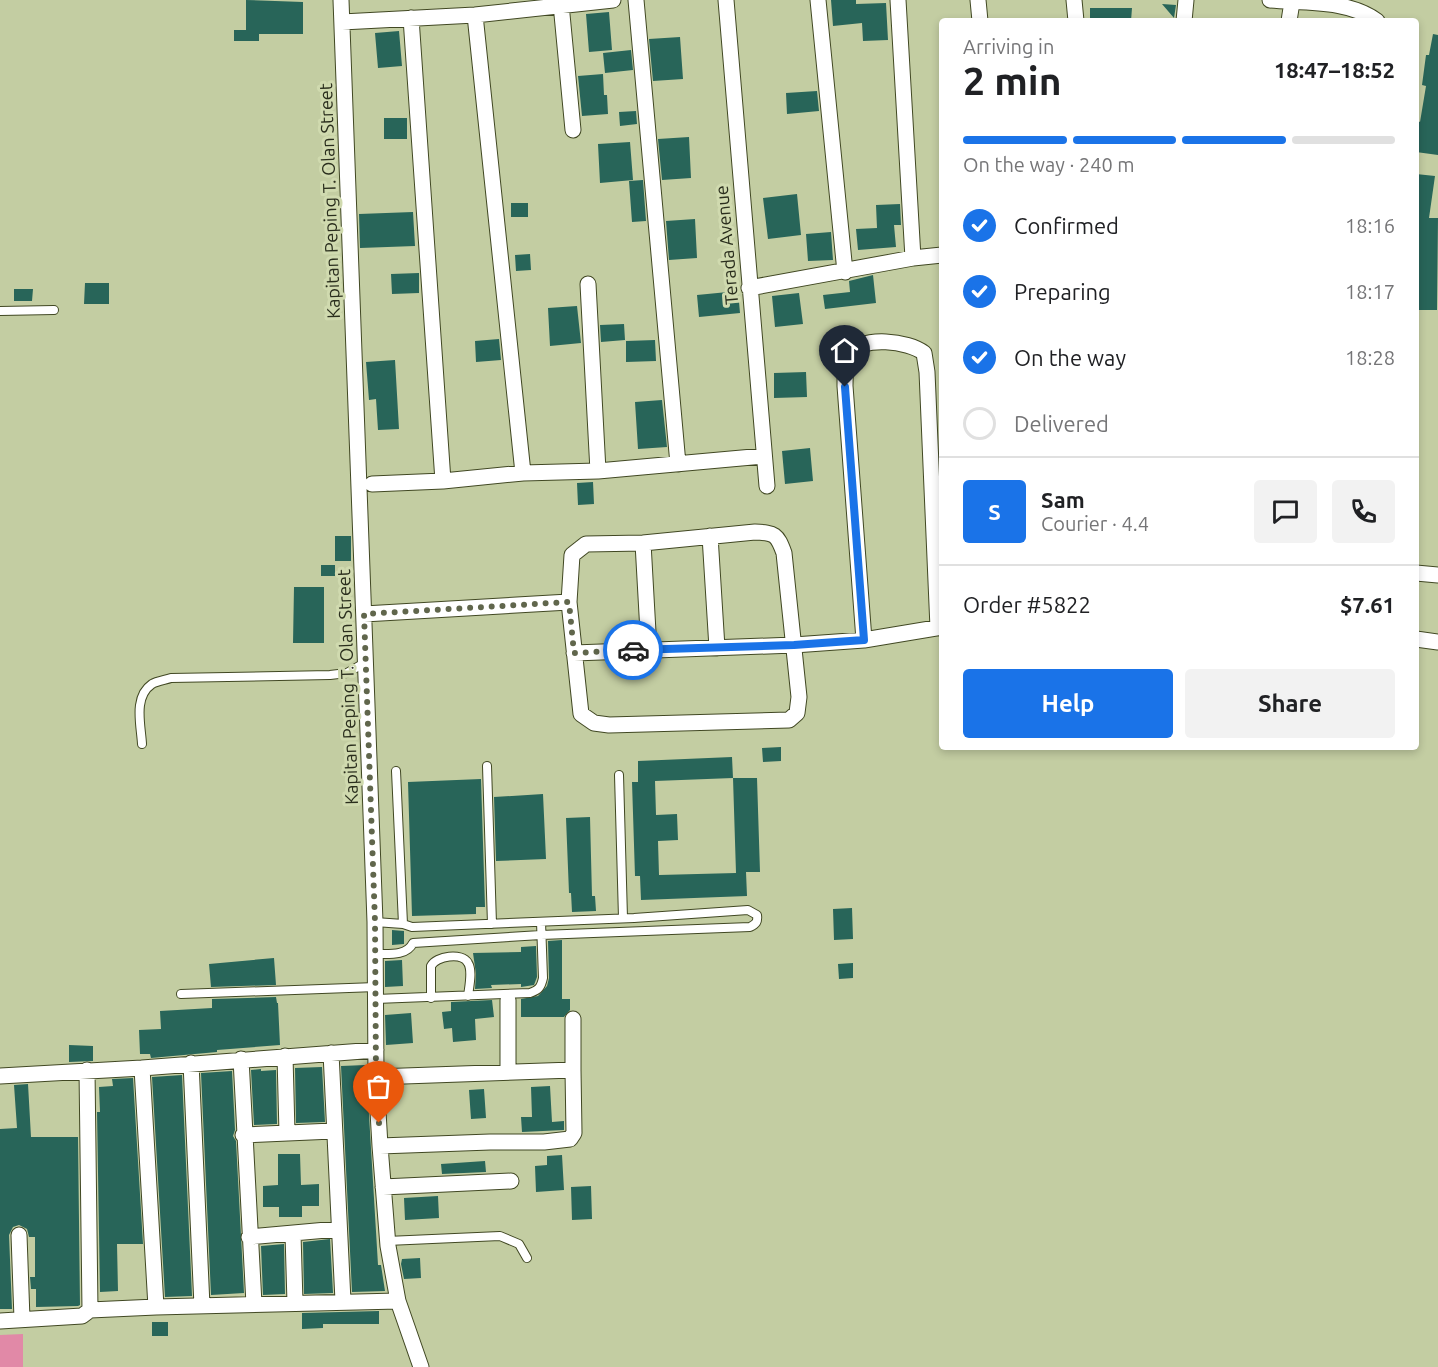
<!DOCTYPE html>
<meta charset="utf-8">
<style>
body{margin:0;font-family:Ubuntu,sans-serif;background:#f2f2f2;color:#202124;height:100vh;display:flex;flex-direction:column;font-size:22px;white-space:nowrap}
*{box-sizing:border-box;margin:0}
p{font-size:20px;color:#757577}
.icon{flex:none;width:33px;height:33px;fill:none;stroke:currentColor;stroke-width:2;stroke-linecap:round;stroke-linejoin:round}
.map{position:relative;flex:1;overflow:hidden}
.side{position:absolute;left:939px;top:18px;width:480px;height:732px;display:flex;flex-direction:column;background:#fff;border-radius:6px;box-shadow:0 3px 9px #0003}
.side>*{flex:none}
.pin{position:absolute;display:grid;place-items:center;width:51px;height:51px;color:#fff;margin:-62px -26px;border-radius:50% 50% 50% 0;rotate:-45deg;box-shadow:0 0 6px #0007}
.pin .icon{rotate:45deg}
.courier{position:absolute;display:grid;place-items:center;width:60px;height:60px;margin:-30px;border:4px solid #1a73e8;border-radius:50%;background:#fff;color:#222;box-shadow:0 2px 8px #0007}
.summary em{font-style:normal;font-weight:700}
.summary div{display:flex;flex-direction:column-reverse}
.summary{display:flex;align-items:center;justify-content:space-between;height:102px;padding:0 24px}
h1{font-size:39px;font-weight:700;line-height:45px}
.bar{display:grid;grid-template-columns:repeat(4,1fr);gap:9px 6px;align-content:center;height:72px;padding:0 24px}
.bar i{height:8px;border-radius:4px;background:#e0e0e0}
.bar .active{background:#1a73e8}
.bar p{grid-column:span 4}
.line{display:flex;align-items:center;gap:15px;padding:0 24px;border-top:2px solid #e0e0e0}
.line div{flex:1}
.round{display:grid;place-items:center;flex:none;width:63px;height:63px;border-radius:6px;background:#f2f2f2}
ol{padding:0 24px;list-style:none}
li{display:flex;align-items:center;gap:18px;height:66px}
li p{margin-inline-start:auto}
li .icon{padding:6px;border-radius:50%;background:#1a73e8;color:#fff;stroke-width:4}
li:last-child{color:#757577}
li i{width:33px;height:33px;border:3px solid #e0e0e0;border-radius:50%}
.button{display:flex;gap:12px;margin-top:auto;padding:12px 24px}
.button a{flex:1;height:69px;border-radius:6px;background:#1a73e8;color:#fff;font-size:24px;font-weight:700;line-height:69px;text-align:center}
.button a+a{background:#f2f2f2;color:#202124}
.map>svg:first-child{display:block}
.green{fill:#e189a7}
.building{fill:#286559;fill-rule:evenodd}
.lines{fill:none;stroke-linecap:round;stroke-linejoin:round}
.service-casing{stroke:#414823;stroke-width:10}
.minor-casing{stroke:#414823;stroke-width:17}
.service{stroke:#fff;stroke-width:8}
.minor{stroke:#fff;stroke-width:15}
.done{stroke:#60664c;stroke-width:6;stroke-dasharray:0 10.8}
.route{stroke:#1a73e8;stroke-width:8}
.labels{text-anchor:middle;dominant-baseline:central;stroke-width:6;stroke-linejoin:round;paint-order:stroke}
.street-label{font-size:18px;fill:#2a2e1d;stroke:#d0daaf}
</style>
<div class="map">
<svg width="1438" height="1367" viewBox="0 0 1438 1367">
<rect width="100%" height="100%" fill="#c3cda2"/>
<path class="green" d="M23,1334V1367H0V1335Z"/>
<path class="building" d="M246,0L303,2V34H259V41H234V30H246Z
M831,0H856V4L886,3L888,40L863,41L862,23L833,26Z
M1162,4L1176,5L1174,18Z
M1090,8H1132L1131,21H1090Z
M609,12L612,50L589,52L586,14Z
M399,31L402,66L378,68L375,33Z
M1433,34L1438,35V155L1416,152L1418,121L1420,122L1426,86L1422,85L1426,55H1429Z
M680,37L683,79L653,81L649,39Z
M631,50L633,70L605,73L603,53Z
M603,74L604,95H607L608,114L582,116L578,76Z
M817,91L819,111L787,114L786,93Z
M636,111L637,124L620,126L619,112Z
M384,118H407V139H384Z
M689,137L691,178L662,180L658,139Z
M630,142L633,180L600,183L598,144Z
M1416,174L1435,176L1429,218H1438L1437,310H1416Z
M643,180L646,221L632,222L629,181Z
M797,194L801,235L768,239L763,198Z
M511,203H528V217H511Z
M900,204L901,225H894L896,247L858,250L856,229L877,228L876,205Z
M413,212L415,246L360,248L359,214Z
M695,219L697,258L669,260L666,221Z
M831,232L833,260L808,261L806,234Z
M530,254L531,270L516,271L515,255Z
M419,273V293L392,294L391,274Z
M873,275L876,303L825,309L823,295L850,292L849,281Z
M85,283H109V304H84Z
M14,289H33L32,301H14Z
M738,291L740,313L699,317L697,295Z
M799,293L803,324L775,327L772,296Z
M577,306L581,343L550,346L548,308Z
M624,324L625,340L601,342L600,325Z
M499,339L501,360L476,362L475,341Z
M655,340L656,361L626,362V341Z
M395,360L399,429L378,430L376,399L369,400L366,362Z
M806,372L807,397L774,398V373Z
M662,400L667,447L638,449L635,402Z
M810,448L813,481L785,484L782,451Z
M593,482L594,504L578,505L577,483Z
M335,536H351V561H335Z
M321,565H335V576H321Z
M294,587H324V643H293Z
M781,747V761L763,762L762,748Z
M732,757L733,778H757L760,872H746L747,896L641,900L640,876H635L632,782H638V761ZM733,778L736,873L659,875L658,841L678,840L677,814L656,815L655,781Z
M481,779L485,907H476V914L412,916L408,782Z
M543,794L546,859L496,861L494,797Z
M590,817L592,896H595L596,911L572,912L571,893H569L566,818Z
M852,908L853,939L834,940L833,909Z
M392,930L404,931V944L392,945Z
M562,940V999H570V1010L564,1017H521V999L538,996L547,986L549,978L548,941Z
M536,946L537,977L534,985L521,987V984L491,985L492,988L475,989L476,974L473,953L521,952V947Z
M274,958L276,985L211,987L209,964Z
M402,960L403,986L385,987V961Z
M853,963V978L839,979L838,964Z
M276,997L277,1003H278L280,1045L217,1050V1052L151,1058L150,1054H140L139,1030L161,1029L160,1011L212,1008V999Z
M492,1000L494,1017L475,1019L476,1040L453,1042L452,1028L444,1029L442,1012L451,1011V1002Z
M411,1013L413,1043L386,1045L385,1015Z
M69,1045L93,1046V1061L69,1062Z
M366,1065L378,1265H381L385,1291L352,1292L341,1066Z
M322,1067L325,1122L296,1123L295,1068Z
M261,1069V1071L276,1070L277,1124L254,1125L251,1070Z
M232,1071L235,1130L233,1136L236,1141L244,1293L211,1295L201,1073Z
M182,1075L192,1296L165,1297L152,1077Z
M133,1078L143,1244H117L118,1291L100,1292L97,1112H100L99,1087L113,1086L112,1079Z
M28,1084L31,1137H78L80,1305L78,1306L36,1307V1289H31L30,1277H35V1237H29L27,1229L19,1225L13,1227L9,1235L12,1309H0V1129L17,1128L14,1085Z
M550,1086L552,1122L564,1121V1130L522,1132L521,1117H532L531,1087Z
M484,1089L486,1118L471,1119L469,1090Z
M278,1154H300L301,1185L319,1184V1206H302V1217H279V1207H263V1186L278,1185Z
M562,1155L564,1190L536,1192L535,1166L547,1165V1156Z
M485,1161L486,1172L442,1174L441,1164Z
M591,1186L592,1219L572,1220L571,1187Z
M438,1196L439,1218L405,1220L404,1198Z
M330,1239L333,1293L304,1294L303,1242Z
M284,1244L285,1294L263,1295L261,1246Z
M420,1258L421,1278L404,1279L401,1264L402,1259Z
M379,1311V1324H323V1328L302,1329V1313Z
M152,1322H168V1336H152Z"/>
<g class="lines">
<defs>
<path id="service" d="M0,311L54,310
M142,744C141,725 133,697 152,684C157,681 165,680 171,678L330,675L347,673L366,662
M487,766L492,924
M396,771L403,924
M619,775L623,918
M375,922L403,924L412,927L634,918L748,910L757,915C758,922 756,924 750,927L541,935L413,943C407,956 389,954 376,954
M181,994L376,987
M431,998V966C436,956 462,952 468,963C473,971 469,987 468,996
M376,999L530,993C539,990 541,987 543,978L541,922
M387,1241L500,1236L519,1244L527,1258"/>
<path id="minor" d="M341,0L375,922L376,1077L380,1146L388,1246L398,1301L421,1367
M636,0L678,464
M726,0L767,486
M818,0L845,272
M898,0L913,258
M978,0L980,21
M1074,0L1076,21
M1270,0C1305,3 1349,0 1377,21
M561,4L573,130
M475,15L523,473
M411,18L443,481
M1184,21L1186,0
M1289,21L1292,2
M342,22L475,15L613,0
M588,284L598,471
M749,288L913,258L942,255
M372,484L443,481L523,473L598,471L764,456
M755,532C775,533 777,534 784,553L799,697L797,713L789,720L609,725L594,723L581,714L569,602L572,555L586,544L643,543Z
M710,536L717,648
M643,543L649,650
M1416,573L1438,575
M364,614L569,602
M1416,639L1438,642
M864,640L845,386C845,376 845,363 850,354C863,335 908,341 924,353L927,372L938,628
M574,653L794,645L864,640L942,627
M331,1053L343,1301
M285,1056L287,1133
M241,1059L254,1304
M191,1063L202,1306
M142,1068L156,1307L398,1301
M87,1070L90,1310
M573,1070V1019
M508,1072V1000
M0,1076L142,1068L376,1050
M376,1077L573,1070L574,1133L570,1139L544,1142H490L380,1146
M243,1135L333,1131
M383,1187L511,1181
M293,1234L295,1303
M19,1235L22,1319
M249,1237L338,1229
M0,1321L82,1316L90,1310L156,1307"/>
</defs>
<use href="#service" class="service-casing"/>
<use href="#minor" class="minor-casing"/>
<use href="#service" class="service"/>
<use href="#minor" class="minor"/>
</g>
<g class="lines">
<path class="done" d="M379,1123L376,1077L375,922L364,614L569,602L574,653L633,650"/>
<path class="route" d="M633,650L794,645L864,640L845,387"/>
</g>
<g class="labels">
<g class="street-label">
<text transform="translate(329 201) rotate(-92)">Kapitan Peping T. Olan Street</text>
<text transform="translate(726 245) rotate(-95)">Terada Avenue</text>
<text transform="translate(347 687) rotate(-92)">Kapitan Peping T. Olan Street</text>
</g>
</g>
</svg>
<div class="pin" style="left:379px;top:1123px;background:#ea580c"><svg class="icon" aria-label="bag" viewBox="0 0 24 24"><path d="M5 8h14l-1 12H6zM9 8a3 3 0 0 1 6 0"/></svg></div>
<div class="pin" style="left:845px;top:387px;background:#1f2937"><svg class="icon" aria-label="home" viewBox="0 0 24 24"><path d="M3 11l9-7 9 7M6 9v11h12V9"/></svg></div>
<div class="courier" style="left:633px;top:650px"><svg class="icon" aria-label="car" viewBox="0 0 24 24"><path d="M5 17H2v-5l4-1 3-4h7l3 4 3 1v5h-3M9 17h6M6 11h13"/><circle cx="7" cy="17" r="2"/><circle cx="17" cy="17" r="2"/></svg></div>
<section class="side">
<div class="summary"><div><h1>2 min</h1><p>Arriving in</p></div><em>18:47–18:52</em></div>
<div class="bar"><i class="active"></i><i class="active"></i><i class="active"></i><i></i><p>On the way · 240 m</p></div>
<ol>
<li><svg class="icon" aria-label="check" viewBox="0 0 24 24"><path d="M5 12l5 5 9-10"/></svg>Confirmed<p>18:16</p></li>
<li><svg class="icon" aria-label="check" viewBox="0 0 24 24"><path d="M5 12l5 5 9-10"/></svg>Preparing<p>18:17</p></li>
<li><svg class="icon" aria-label="check" viewBox="0 0 24 24"><path d="M5 12l5 5 9-10"/></svg>On the way<p>18:28</p></li>
<li><i></i>Delivered</li>
</ol>
<div class="line" style="height:108px"><b class="round" style="background:#1a73e8;color:#fff">S</b><div><b>Sam</b><p>Courier · 4.4</p></div><a class="round"><svg class="icon" aria-label="chat" viewBox="0 0 24 24"><path d="M4 5h16v11H9l-5 4z"/></svg></a><a class="round"><svg class="icon" aria-label="phone" viewBox="0 0 24 24"><path d="M5 4h4l2 5-3 2q2 4 5 5l2-3 5 2v4C11 20 4 13 5 4z"/></svg></a></div>
<div class="line" style="height:78px"><div>Order #5822</div><b>$7.61</b></div>
<div class="button"><a>Help</a><a>Share</a></div>
</section>
</div>
